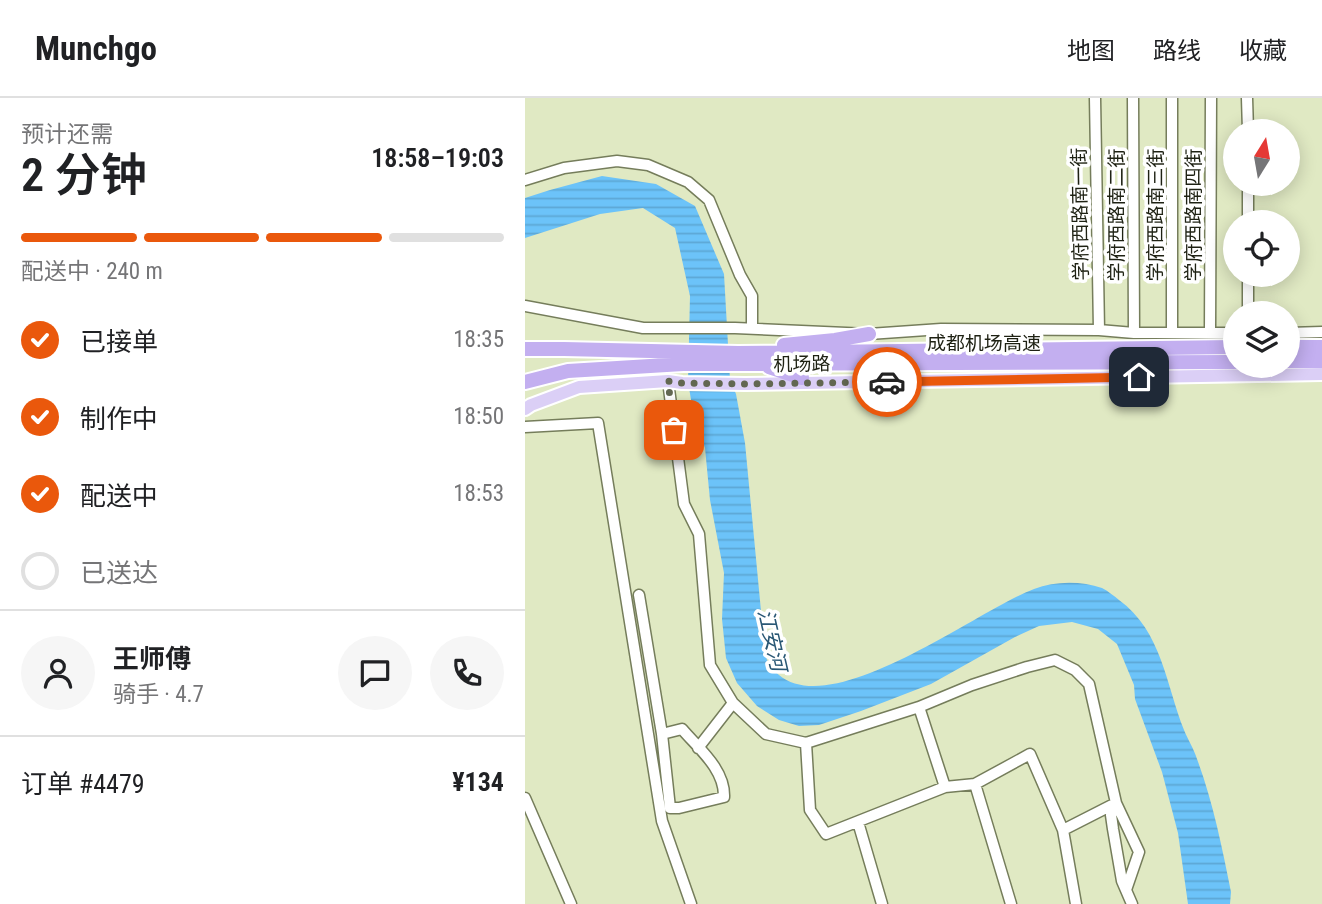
<!DOCTYPE html>
<html lang="zh">
<meta charset="utf-8">
<style>
body{margin:0;font-family:"Roboto Condensed","Noto Sans SC",sans-serif;background:#f6f6f6;color:#202124;height:100vh;display:flex;flex-direction:column;font-size:26px;white-space:nowrap}
*{box-sizing:border-box;margin:0}
p{font-size:23px;color:#757577}
.icon{flex:none;width:38px;height:38px;fill:none;stroke:currentColor;stroke-width:2;stroke-linecap:round;stroke-linejoin:round}
.map{position:relative;flex:1;overflow:hidden}
.drawer{display:flex;flex-direction:column;background:#fff;width:525px}
.drawer>*{flex:none}
.needle{width:46px;rotate:11deg}
.buttons{position:absolute;left:698px;top:21px;display:grid;gap:14px}
.buttons a{display:grid;place-items:center;width:77px;height:77px;border-radius:50%;background:#fff;box-shadow:0 4px 18px #0003;font-size:35px}
.pin{position:absolute;display:grid;place-items:center;width:60px;height:60px;color:#fff;margin:-30px;border-radius:14px;box-shadow:0 4px 10px #0006}
.courier{position:absolute;display:grid;place-items:center;width:70px;height:70px;margin:-35px;border:5px solid #ea580c;border-radius:50%;background:#fff;color:#222;box-shadow:0 2px 9px #0007}
.headline em{font-style:normal;font-weight:600}
.headline div{display:flex;flex-direction:column-reverse}
.headline{display:flex;align-items:center;justify-content:space-between;height:119px;padding:0 21px}
h1{font-size:46px;font-weight:600;line-height:52px}
.bar{display:grid;grid-template-columns:repeat(4,1fr);gap:10px 7px;align-content:center;height:84px;padding:0 21px}
.bar i{height:9px;border-radius:5px;background:#e0e0e0}
.bar .current{background:#ea580c}
.bar p{grid-column:span 4}
.line{display:flex;align-items:center;gap:18px;padding:0 21px;border-top:2px solid #e0e0e0}
.line div{flex:1}
.round{display:grid;place-items:center;flex:none;width:74px;height:74px;border-radius:37px;background:#f6f6f6}
ol{padding:0 21px;list-style:none}
li{display:flex;align-items:center;gap:21px;height:77px}
li p{margin-inline-start:auto}
li .icon{padding:7px;border-radius:50%;background:#ea580c;color:#fff;stroke-width:4}
li:last-child{color:#757577}
li i{width:38px;height:38px;border:4px solid #e0e0e0;border-radius:50%}
header{display:flex;align-items:center;gap:42px;box-sizing:border-box;height:98px;padding:0 35px;background:#fff;border-bottom:2px solid #e0e0e0}
header strong{font-size:33px}
nav{display:flex;gap:38px;margin-inline-start:auto;font-size:24px}
main{display:flex;flex:1;min-height:0}
.map>svg:first-child{display:block}
.water{fill:url(#water-rules)}
.lines{fill:none;stroke-linecap:round;stroke-linejoin:round}
.minor-casing{stroke:#757d5b;stroke-width:13}
.major-casing{stroke:#fff;stroke-width:16}
.highway-casing{stroke:#fff;stroke-width:18}
.minor{stroke:#fff;stroke-width:10}
.major{stroke:#dbcff6;stroke-width:12}
.highway{stroke:#c3aff0;stroke-width:14}
.done{stroke:#626751;stroke-width:7;stroke-dasharray:0 12.6}
.route{stroke:#ea580c;stroke-width:9}
.labels{text-anchor:middle;dominant-baseline:central;stroke-width:7;stroke-linejoin:round;paint-order:stroke}
.street-label{font-size:19px;fill:#1e2113;stroke:#fff}
.water-label{font-size:21px;font-style:italic;fill:#2a5875;stroke:#fff}
</style>
<header>
<strong>Munchgo</strong>
<nav><a>地图</a><a>路线</a><a>收藏</a></nav>
</header>
<main>
<section class="drawer">
<div class="headline"><div><h1>2 分钟</h1><p>预计还需</p></div><em>18:58–19:03</em></div>
<div class="bar"><i class="current"></i><i class="current"></i><i class="current"></i><i></i><p>配送中 · 240 m</p></div>
<ol>
<li><svg class="icon" aria-label="check" viewBox="0 0 24 24"><path d="M5 12l5 5 9-10"/></svg>已接单<p>18:35</p></li>
<li><svg class="icon" aria-label="check" viewBox="0 0 24 24"><path d="M5 12l5 5 9-10"/></svg>制作中<p>18:50</p></li>
<li><svg class="icon" aria-label="check" viewBox="0 0 24 24"><path d="M5 12l5 5 9-10"/></svg>配送中<p>18:53</p></li>
<li><i></i>已送达</li>
</ol>
<div class="line" style="height:126px"><a class="round"><svg class="icon" aria-label="person" viewBox="0 0 24 24"><circle cx="12" cy="8" r="4"/><path d="M4 21q1-7 8-7t8 7"/></svg></a><div><b>王师傅</b><p>骑手 · 4.7</p></div><a class="round"><svg class="icon" aria-label="chat" viewBox="0 0 24 24"><path d="M4 5h16v11H9l-5 4z"/></svg></a><a class="round"><svg class="icon" aria-label="phone" viewBox="0 0 24 24"><path d="M5 4h4l2 5-3 2q2 4 5 5l2-3 5 2v4C11 20 4 13 5 4z"/></svg></a></div>
<div class="line" style="height:91px"><div>订单 #4479</div><b>¥134</b></div>
</section>
<div class="map">
<svg width="797" height="806" viewBox="0 0 797 806">
<defs>
<pattern id="water-rules" width="6" height="5" patternUnits="userSpaceOnUse" patternTransform="scale(1.75)"><rect width="6" height="5" fill="#6cc3f9"/><path d="M0 2.5h6" fill="none" stroke="#5da7d5"/></pattern>
</defs>
<rect width="100%" height="100%" fill="#e0e9c3"/>
<path class="water" d="M77,78L131,86L170,108L199,176L205,282L211,296L220,345L238,534C239,545 239,560 246,570C248,573 251,574 254,577C309,623 453,512 509,491C530,483 556,483 577,490C583,493 589,498 594,502C637,533 641,587 659,632C663,642 669,651 672,661C688,704 697,749 706,794L705,806H663L653,735L637,674L610,601L609,587L592,546L573,531L547,524L514,528L490,539L406,586L336,613L294,627L274,628L254,622L232,608L212,585L201,560L197,521L199,475L185,402L180,350L169,319L163,284L165,198L150,130L118,110L75,116L0,140V100L25,92Z"/>
<g class="lines">
<defs>
<path id="minor" d="M570,0L574,232
M608,0L609,235
M647,0V235
M722,0L723,33
M0,82L39,70L92,63L123,67L163,84L184,102L215,177L227,198V230
M723,86V124
M723,177V215
M0,208L118,230H210L344,236L416,231L574,232L609,235H710
M685,235L686,0
M763,235L797,234
M143,283L159,406L174,436L185,567L208,605L241,636L281,645L394,609L447,587L502,569L530,562L550,572L564,586L591,705L614,754L601,792
M0,329L73,325L137,723L166,806
M114,497L137,636L157,631C173,650 200,671 199,699L154,710H145L137,636
M394,609L420,689
M281,645L285,712L301,736L420,689L450,686L505,656L538,732L551,806
M173,650L208,605
M450,686L486,806
M0,700L46,806
M591,705L586,717L588,731L597,783L607,806
M333,724L357,806
M538,732L591,705"/>
<path id="major" d="M0,311L6,307L54,289L143,283L157,285L220,286L797,276"/>
<path id="highway" d="M259,247L310,242L344,236
M763,249H797
M0,251H39L213,255L710,249
M763,263H797
M244,269L277,280
M0,284L43,273L158,266L710,264"/>
</defs>
<use href="#minor" class="minor-casing"/>
<use href="#major" class="major-casing"/>
<use href="#highway" class="highway-casing"/>
<use href="#minor" class="minor"/>
<use href="#major" class="major"/>
<use href="#highway" class="highway"/>
</g>
<g class="lines">
<path class="done" d="M149,332L143,283L157,285L220,286L362,284"/>
<path class="route" d="M362,284L614,279"/>
</g>
<g class="labels">
<g class="street-label">
<text transform="translate(555 116) rotate(-91)">学府西路南一街</text>
<text transform="translate(591 117) rotate(-90)">学府西路南二街</text>
<text transform="translate(630 117) rotate(-90)">学府西路南三街</text>
<text transform="translate(668 117) rotate(-90)">学府西路南四街</text>
<text x="459" y="245">成都机场高速</text>
<text transform="translate(277 266) rotate(-1)">机场路</text>
</g>
<g class="water-label">
<text transform="translate(247 542) rotate(77)">江安河</text>
</g>
</g>
</svg>
<div class="buttons">
<a><svg class="needle" viewBox="-14 -14 28 28"><path d="M0-13l5 13h-10z" fill="#e53935"/><path d="M0 13l5-13h-10z" fill="#757577"/></svg></a>
<a><svg class="icon" aria-label="locate" viewBox="0 0 24 24"><circle cx="12" cy="12" r="6"/><path d="M12 2v4M12 18v4M2 12h4M18 12h4"/></svg></a>
<a><svg class="icon" aria-label="layers" viewBox="0 0 24 24"><path d="M12 4l9 5-9 5-9-5zM3 14l9 5 9-5"/></svg></a>
</div>
<div class="pin" style="left:149px;top:332px;background:#ea580c"><svg class="icon" aria-label="bag" viewBox="0 0 24 24"><path d="M5 8h14l-1 12H6zM9 8a3 3 0 0 1 6 0"/></svg></div>
<div class="pin" style="left:614px;top:279px;background:#1f2937"><svg class="icon" aria-label="home" viewBox="0 0 24 24"><path d="M3 11l9-7 9 7M6 9v11h12V9"/></svg></div>
<div class="courier" style="left:362px;top:284px"><svg class="icon" aria-label="car" viewBox="0 0 24 24"><path d="M5 17H2v-5l4-1 3-4h7l3 4 3 1v5h-3M9 17h6M6 11h13"/><circle cx="7" cy="17" r="2"/><circle cx="17" cy="17" r="2"/></svg></div>
</div>
</main>
